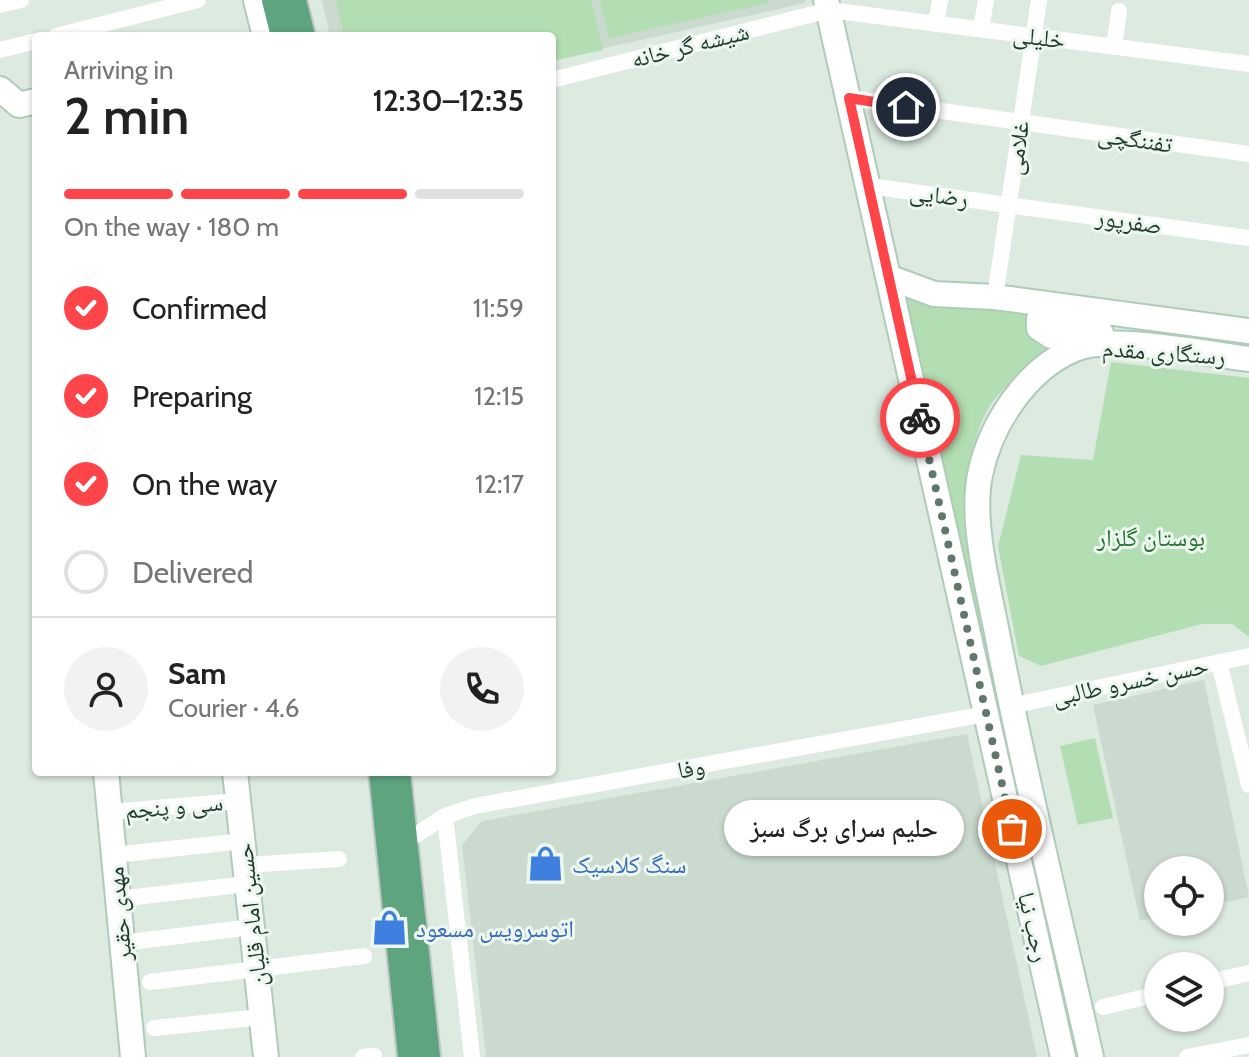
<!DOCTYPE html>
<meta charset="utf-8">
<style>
body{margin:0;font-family:Cabin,"Noto Naskh Arabic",sans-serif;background:#f2f2f2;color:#222;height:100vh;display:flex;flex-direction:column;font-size:30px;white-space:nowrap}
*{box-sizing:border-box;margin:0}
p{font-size:26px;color:#767676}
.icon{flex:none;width:44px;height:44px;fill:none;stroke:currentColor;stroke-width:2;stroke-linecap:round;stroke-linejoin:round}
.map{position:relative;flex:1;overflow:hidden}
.sheet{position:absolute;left:32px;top:32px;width:524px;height:744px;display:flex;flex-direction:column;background:#fff;border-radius:8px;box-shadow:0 2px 6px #0004}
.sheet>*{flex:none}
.buttons{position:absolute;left:1144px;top:856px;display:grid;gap:16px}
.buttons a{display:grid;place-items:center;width:80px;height:80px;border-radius:50%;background:#fff;box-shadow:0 2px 6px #0004;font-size:40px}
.pin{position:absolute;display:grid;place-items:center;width:68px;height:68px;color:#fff;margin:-34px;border:4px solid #fff;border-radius:50%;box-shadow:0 2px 8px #0007}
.courier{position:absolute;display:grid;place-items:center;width:80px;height:80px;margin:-40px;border:6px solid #fe464a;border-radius:50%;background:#fff;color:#222;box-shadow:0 2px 10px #0007}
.bubble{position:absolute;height:56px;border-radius:28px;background:#fff;box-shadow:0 2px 6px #0004;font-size:26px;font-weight:600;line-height:56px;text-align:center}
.head em{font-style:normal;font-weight:600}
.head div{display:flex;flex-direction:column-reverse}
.head{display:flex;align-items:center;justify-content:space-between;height:136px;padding:0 32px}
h1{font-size:52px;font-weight:600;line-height:60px}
.bar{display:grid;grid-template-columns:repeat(4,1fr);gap:12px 8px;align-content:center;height:96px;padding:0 32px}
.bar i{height:10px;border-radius:6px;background:#e0e0e0}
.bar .selected{background:#fe464a}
.bar p{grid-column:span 4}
.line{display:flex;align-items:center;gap:20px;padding:0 32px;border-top:2px solid #e0e0e0}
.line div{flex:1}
.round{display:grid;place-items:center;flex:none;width:84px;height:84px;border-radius:42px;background:#f2f2f2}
ol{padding:0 32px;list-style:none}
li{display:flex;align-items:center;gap:24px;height:88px}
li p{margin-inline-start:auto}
li .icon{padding:8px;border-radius:50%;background:#fe464a;color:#fff;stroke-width:4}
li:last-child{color:#767676}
li i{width:44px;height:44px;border:4px solid #e0e0e0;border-radius:50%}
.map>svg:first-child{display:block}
.built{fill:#cbdacf}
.green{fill:#b3deb3}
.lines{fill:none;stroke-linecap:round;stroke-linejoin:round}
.secondary-casing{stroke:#afcbb9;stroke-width:28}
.primary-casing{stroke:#c0c8c4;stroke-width:28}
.street{stroke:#fff;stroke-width:16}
.secondary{stroke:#fff;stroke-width:24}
.primary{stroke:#5da47f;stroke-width:24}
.done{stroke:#60786a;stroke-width:8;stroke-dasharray:0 14.4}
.route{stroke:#fe464a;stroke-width:10}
.labels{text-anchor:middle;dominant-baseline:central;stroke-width:6;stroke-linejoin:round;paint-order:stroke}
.street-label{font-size:24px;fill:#1d3b2b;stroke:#edf7ef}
.park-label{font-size:24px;fill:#24742e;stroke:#edf7ef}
.shop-label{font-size:24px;fill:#366cbe;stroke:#edf7ef;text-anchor:start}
</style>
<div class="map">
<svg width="1249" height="1057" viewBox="0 0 1249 1057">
<rect width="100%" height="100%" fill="#dceae0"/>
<path class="built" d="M322,0H805V3L552,60V36H330Z
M1204,680L1249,897L1210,905V870H1158V917L1140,921L1093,705Z
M967,734L1037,1057H486L462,845L482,821Z"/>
<path class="green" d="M336,0H591L603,50L552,61V36H344Z
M600,0H768V3L609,38Z
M900,288L1040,308L1071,341C1046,351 999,387 987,411C973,436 970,468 966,496L1084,1057H1078L942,460L941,430L926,390Z
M1111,362L1249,378V637L1232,624H1202L1041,666L1019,656L998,546L1021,455L1093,460Z
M1095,738L1113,818L1078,825L1060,746Z"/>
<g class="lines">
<defs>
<path id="secondary" d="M256,0L265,36
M826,0L1063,1057
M0,89L19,105L36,101
M888,277L934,294L995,297L1249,331
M1068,312H1046L1039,319V328L1051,336L1083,330L1101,333
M106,772L133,1057
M235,772L266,1057
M1091,1057C1060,919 1026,782 999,643C990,595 970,522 980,475C990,425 1026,369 1075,349C1109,334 1209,354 1249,359"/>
<path id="primary" d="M274,0L283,36
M294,0L303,36
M381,772L410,1057
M398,772L428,1057"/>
</defs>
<use href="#secondary" class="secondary-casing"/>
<use href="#primary" class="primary-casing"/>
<path class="street" d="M0,5L21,0
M936,24L940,0
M981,29L986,0
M56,36L198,0
M1114,47L1119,11
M0,50L36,41
M552,80L829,10L1249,64
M849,98L1249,154
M869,186L1249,238
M995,297L1039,0
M1219,662L1249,785
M1011,706L1249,656
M110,812L238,801
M445,816L472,1057
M405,842L445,816L475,806L986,714
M114,855L243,841
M245,865L339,859
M118,899L247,884
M122,943L252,927
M150,982L364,956
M1210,982L1249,973
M1103,1007L1158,994
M154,1028L262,1017
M363,1057L374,1056
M1187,1057L1249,1045"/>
<use href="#secondary" class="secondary"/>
<use href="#primary" class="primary"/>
</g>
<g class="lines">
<path class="done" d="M920,418L1012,829"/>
<path class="route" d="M906,107L849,98L920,418"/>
</g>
<defs>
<symbol id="shop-bare" viewBox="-9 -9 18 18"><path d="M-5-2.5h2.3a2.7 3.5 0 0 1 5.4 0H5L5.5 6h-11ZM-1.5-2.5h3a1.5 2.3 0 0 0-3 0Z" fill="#3f7fe0" stroke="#edf7ef" stroke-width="2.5" paint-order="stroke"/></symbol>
</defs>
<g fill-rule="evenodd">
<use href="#shop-bare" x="520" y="838" width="51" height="51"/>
<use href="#shop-bare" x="364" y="902" width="51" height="51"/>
</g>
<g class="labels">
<g class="street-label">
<text transform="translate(1039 37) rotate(7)">خلیلی</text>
<text transform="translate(690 45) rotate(-14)">شیشه گر خانه</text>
<text transform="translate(1135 139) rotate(8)">تفننگچی</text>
<text transform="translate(1017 148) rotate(-82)">غلامی</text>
<text transform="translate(939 195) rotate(7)">رضایی</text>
<text transform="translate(1129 221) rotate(8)">صفرپور</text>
<text transform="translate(1164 352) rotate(4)">رستگاری مقدم</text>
<text transform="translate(1130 681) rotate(-12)">حسن خسرو طالبی</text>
<text transform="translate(691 768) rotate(-10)">وفا</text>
<text transform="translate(174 806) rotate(-5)">سی و پنجم</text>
<text transform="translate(119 914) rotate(-95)">مهدی حقیر</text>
<text transform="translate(251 915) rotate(-96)">حسین امام قلیان</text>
<text transform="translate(1034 927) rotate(77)">رجب نیا</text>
</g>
<g class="park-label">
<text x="1151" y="537">بوستان گلزار</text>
</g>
<g class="shop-label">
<text x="572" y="864">سنگ کلاسیک</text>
<text x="416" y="928">اتوسرویس مسعود</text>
</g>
</g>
</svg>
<div class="buttons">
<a><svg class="icon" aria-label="locate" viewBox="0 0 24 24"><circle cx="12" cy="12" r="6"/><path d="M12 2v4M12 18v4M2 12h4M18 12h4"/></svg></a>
<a><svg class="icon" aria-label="layers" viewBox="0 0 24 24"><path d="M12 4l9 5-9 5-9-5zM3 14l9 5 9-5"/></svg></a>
</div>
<div class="pin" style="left:1012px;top:829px;background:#ea580c"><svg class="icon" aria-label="bag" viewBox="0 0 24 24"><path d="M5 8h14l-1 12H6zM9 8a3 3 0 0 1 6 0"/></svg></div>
<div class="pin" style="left:906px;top:107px;background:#1f2937"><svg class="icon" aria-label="home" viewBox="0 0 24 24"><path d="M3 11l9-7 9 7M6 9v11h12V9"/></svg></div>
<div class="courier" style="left:920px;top:418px"><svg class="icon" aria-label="bike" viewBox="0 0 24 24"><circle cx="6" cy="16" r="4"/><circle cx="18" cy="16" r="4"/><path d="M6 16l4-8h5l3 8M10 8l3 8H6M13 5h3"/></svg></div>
<div class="bubble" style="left:724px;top:800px;width:240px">حلیم سرای برگ سبز</div>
<section class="sheet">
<div class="head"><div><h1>2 min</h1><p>Arriving in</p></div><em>12:30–12:35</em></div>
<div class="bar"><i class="selected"></i><i class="selected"></i><i class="selected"></i><i></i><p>On the way · 180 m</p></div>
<ol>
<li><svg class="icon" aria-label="check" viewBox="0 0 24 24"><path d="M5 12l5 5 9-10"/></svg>Confirmed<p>11:59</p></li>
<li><svg class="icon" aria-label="check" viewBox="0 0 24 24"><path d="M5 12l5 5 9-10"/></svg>Preparing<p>12:15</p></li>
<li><svg class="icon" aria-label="check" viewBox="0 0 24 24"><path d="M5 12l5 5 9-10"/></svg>On the way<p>12:17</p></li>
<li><i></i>Delivered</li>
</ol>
<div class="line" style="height:144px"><a class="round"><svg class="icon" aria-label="person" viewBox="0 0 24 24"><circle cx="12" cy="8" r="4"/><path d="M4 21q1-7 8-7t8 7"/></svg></a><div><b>Sam</b><p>Courier · 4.6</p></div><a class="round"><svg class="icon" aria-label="phone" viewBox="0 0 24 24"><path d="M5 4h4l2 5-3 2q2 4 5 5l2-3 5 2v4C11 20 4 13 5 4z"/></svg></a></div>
</section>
</div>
